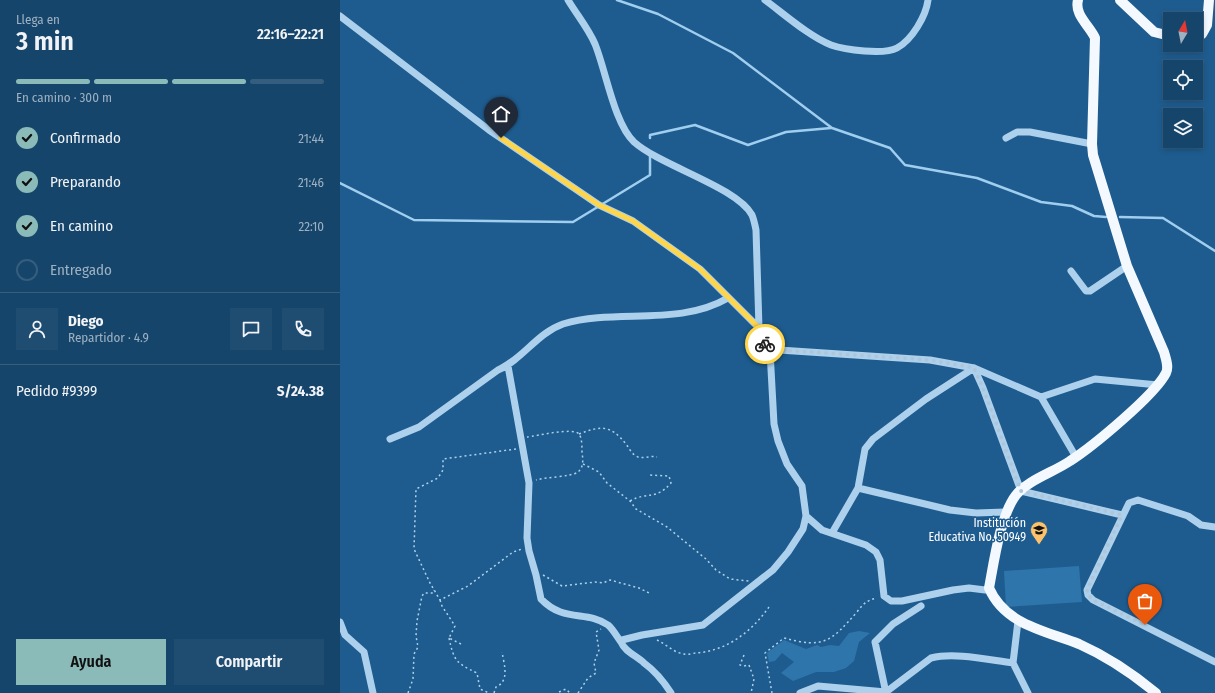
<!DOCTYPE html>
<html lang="es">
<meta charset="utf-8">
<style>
body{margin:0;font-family:"Fira Sans Condensed",sans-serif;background:#1f4c71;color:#f1f3f6;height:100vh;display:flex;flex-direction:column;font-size:15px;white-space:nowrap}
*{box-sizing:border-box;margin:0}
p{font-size:13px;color:#9eb1c1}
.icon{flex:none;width:22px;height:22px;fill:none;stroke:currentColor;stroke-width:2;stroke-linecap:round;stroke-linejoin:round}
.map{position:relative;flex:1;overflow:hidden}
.side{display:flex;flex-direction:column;background:#16456b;width:340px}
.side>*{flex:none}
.needle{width:26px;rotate:10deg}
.buttons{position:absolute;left:823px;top:12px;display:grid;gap:8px}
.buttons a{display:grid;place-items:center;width:40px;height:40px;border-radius:0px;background:#16456b;box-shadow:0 2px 6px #0003,0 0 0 1px #355d7e;font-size:20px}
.pin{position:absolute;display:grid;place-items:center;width:34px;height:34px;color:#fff;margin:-41px -17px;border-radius:50% 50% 50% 0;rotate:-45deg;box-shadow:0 0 4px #0007}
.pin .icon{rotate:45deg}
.courier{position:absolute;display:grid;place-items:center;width:40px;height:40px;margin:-20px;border:3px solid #ffd54a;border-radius:50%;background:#fff;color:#222;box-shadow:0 1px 5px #0007}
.head em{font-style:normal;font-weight:600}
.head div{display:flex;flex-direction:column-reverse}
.head{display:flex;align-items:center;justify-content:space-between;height:68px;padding:0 16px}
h1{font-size:26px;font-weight:600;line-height:30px}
.bar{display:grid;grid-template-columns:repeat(4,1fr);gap:6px 4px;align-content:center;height:48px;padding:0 16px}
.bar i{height:5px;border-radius:3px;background:#355d7e}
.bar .current{background:#8bbbb9}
.bar p{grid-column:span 4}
.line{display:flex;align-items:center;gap:10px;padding:0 16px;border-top:1px solid #355d7e}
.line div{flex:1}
.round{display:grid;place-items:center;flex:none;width:42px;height:42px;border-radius:0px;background:#1f4c71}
ol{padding:0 16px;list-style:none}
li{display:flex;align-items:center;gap:12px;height:44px}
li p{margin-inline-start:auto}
li .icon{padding:4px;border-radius:50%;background:#8bbbb9;color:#111;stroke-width:4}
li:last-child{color:#9eb1c1}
li i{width:22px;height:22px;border:2px solid #355d7e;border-radius:50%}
.action{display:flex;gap:8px;margin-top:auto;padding:8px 16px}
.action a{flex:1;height:46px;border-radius:0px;background:#8bbbb9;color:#111;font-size:16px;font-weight:600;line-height:46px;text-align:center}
.action a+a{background:#1f4c71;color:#f1f3f6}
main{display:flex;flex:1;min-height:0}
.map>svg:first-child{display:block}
.green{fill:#2e75ab}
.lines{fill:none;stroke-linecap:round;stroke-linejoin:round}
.stream{stroke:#a0ceef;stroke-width:2.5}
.path{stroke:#add1ed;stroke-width:1.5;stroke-dasharray:2 3;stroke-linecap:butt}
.minor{stroke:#add1ed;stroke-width:7}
.major{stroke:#f3f9ff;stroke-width:10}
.done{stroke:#b0c6d8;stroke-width:4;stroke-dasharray:0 7.2}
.route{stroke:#ffd54a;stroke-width:5}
.labels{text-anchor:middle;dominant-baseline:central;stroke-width:3;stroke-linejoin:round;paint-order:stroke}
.poi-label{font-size:12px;fill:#fff;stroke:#1e5c8f;text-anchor:end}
</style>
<main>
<section class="side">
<div class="head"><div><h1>3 min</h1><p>Llega en</p></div><em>22:16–22:21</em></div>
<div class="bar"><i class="current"></i><i class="current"></i><i class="current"></i><i></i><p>En camino · 300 m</p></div>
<ol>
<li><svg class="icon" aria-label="check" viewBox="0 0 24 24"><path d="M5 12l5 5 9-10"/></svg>Confirmado<p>21:44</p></li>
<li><svg class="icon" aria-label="check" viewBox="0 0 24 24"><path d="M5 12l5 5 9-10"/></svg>Preparando<p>21:46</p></li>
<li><svg class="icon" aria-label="check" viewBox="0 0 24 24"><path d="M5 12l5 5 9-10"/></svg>En camino<p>22:10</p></li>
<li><i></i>Entregado</li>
</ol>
<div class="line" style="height:72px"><a class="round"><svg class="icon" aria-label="person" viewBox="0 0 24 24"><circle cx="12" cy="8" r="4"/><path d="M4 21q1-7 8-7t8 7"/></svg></a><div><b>Diego</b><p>Repartidor · 4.9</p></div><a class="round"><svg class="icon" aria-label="chat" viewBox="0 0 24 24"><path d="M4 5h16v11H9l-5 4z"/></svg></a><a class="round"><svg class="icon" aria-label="phone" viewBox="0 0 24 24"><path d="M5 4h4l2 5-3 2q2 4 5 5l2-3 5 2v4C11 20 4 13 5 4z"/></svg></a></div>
<div class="line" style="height:52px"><div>Pedido #9399</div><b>S/24.38</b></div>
<div class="action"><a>Ayuda</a><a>Compartir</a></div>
</section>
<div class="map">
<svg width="875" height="693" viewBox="0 0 875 693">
<rect width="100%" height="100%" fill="#1e5c8f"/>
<path class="green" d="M739,566L742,602L666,607L664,571Z
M519,631L530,633L519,642L514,661L506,668L494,672H476L453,681L441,673L454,662L442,653L435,661L429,662L427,653L444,640L466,649L477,645L481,647L490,645L499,646L509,633Z"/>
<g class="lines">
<path class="stream" d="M277,0L318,14L393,53L492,128L550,148L565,165L637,178L701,202L732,206L754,216L766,217
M310,138V135L355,125L408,145L446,132L491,128
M0,183L74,220L233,222L310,175V155
M780,217L823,218L875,251"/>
<path class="path" d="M239,434C260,426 270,424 286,444C289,448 291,453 296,456C302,460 310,455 317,457
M187,437C196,436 234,427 239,434C242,438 242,446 242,452C243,459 244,467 238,472C231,477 206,477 196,480
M176,449L103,459V470L98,478L76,489L74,549L90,583L100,600L128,586L173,552L182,549
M243,464L259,472L267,483L290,501L296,509L327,527L366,559L376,570L390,579L409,581
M290,501C308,491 315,501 331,483L329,476L309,475
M203,575L222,586L255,582L263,583L270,580L299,588L311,594
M100,600L102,606L115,626L109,638L123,645
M109,638C114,661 116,663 137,673L140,689L149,693
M317,640C326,644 334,653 344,654C348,655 353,653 357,653C388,650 411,632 429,607
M404,655L400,665L404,666L409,665L414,679L411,693
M219,692L226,689L230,693
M68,693L73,679L74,654L78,647L76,636L77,621L82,596L84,593H93L94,590
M154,693L156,687C170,681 164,664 162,652
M238,693L248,678L256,673L254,663L259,650L256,632L261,629
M432,693L425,653L444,638C485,649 491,641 517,612C523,604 527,600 537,598"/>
<path class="minor" d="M228,0C237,15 248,28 255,44C266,71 274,123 294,142C321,166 397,187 412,215C414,220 415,225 416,230L419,328L422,340L430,351L434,424L438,441L447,464L462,486L466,516L463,529L448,552L433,570L363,625L302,635L282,640L281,642C285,652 297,656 304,663C315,671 324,682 331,693
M425,0C444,14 470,37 491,45C505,50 544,55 557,48C572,40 586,16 588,0
M0,16L149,130L259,205L293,221L360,269L419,328
M666,138L677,132H690L752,144
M731,271L746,291H750L787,266
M430,351L439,350L590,360L634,368L701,397L755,379L818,385
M168,366L189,483L187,538L189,551L196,575L201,599C224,623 247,610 268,625C273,629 277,637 281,642
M701,397L736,457
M50,439L79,427L158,370C183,359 197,333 223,324C276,308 338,327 388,298
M518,488L525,449L533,439L586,399L634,368L643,388L681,491L782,515
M466,516L482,530L526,545L536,552L540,560L544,596L551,601H562L613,590L629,588L645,590L649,588
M875,527L861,525L848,516L798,500L789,503L747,590L748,595L753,600L875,662
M492,533L518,488L610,510L636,513L665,512
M678,621L673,663L688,693
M0,622L5,635L24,652L33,693
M460,693L478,686L546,692L591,658C615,652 649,660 673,663
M546,693L535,642L553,624L581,606"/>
<path class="major" d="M738,0C734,15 750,26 755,38L752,144L753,155L787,266L824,352C826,359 829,367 826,373C815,395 752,447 730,461C714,472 688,480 676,495C660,516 654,562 649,588C665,625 706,631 739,644C766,656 793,674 816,693
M780,0L814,32L830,36
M856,35L862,34L867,25L869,0"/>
</g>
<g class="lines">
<path class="done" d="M425,344L430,351L440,350L590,360L634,368L643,388L681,491L782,515L747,590L748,595L753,600L805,625"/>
<path class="route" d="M161,138L259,205L293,221L360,269L419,328L425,344"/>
</g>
<defs>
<symbol id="school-pin" viewBox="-11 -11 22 30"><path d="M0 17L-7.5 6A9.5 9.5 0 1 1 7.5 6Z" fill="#fcc26c" stroke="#1e5c8f"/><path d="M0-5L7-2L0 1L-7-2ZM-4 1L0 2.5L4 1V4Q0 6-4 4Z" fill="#111"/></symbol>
</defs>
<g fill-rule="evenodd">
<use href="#school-pin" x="689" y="520" width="20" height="27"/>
</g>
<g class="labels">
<g class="poi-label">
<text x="686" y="523">Institución<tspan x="686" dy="14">Educativa No. 50949</tspan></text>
</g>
</g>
</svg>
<div class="buttons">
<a><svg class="needle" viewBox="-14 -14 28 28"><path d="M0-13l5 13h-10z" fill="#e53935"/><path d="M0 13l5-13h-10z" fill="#9eb1c1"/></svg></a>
<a><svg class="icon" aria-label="locate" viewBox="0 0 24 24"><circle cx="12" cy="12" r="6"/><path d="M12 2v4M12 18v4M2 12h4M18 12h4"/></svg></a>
<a><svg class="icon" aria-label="layers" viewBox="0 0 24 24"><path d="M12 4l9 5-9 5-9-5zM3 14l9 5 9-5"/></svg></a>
</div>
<div class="pin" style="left:805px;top:625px;background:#ea580c"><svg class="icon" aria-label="bag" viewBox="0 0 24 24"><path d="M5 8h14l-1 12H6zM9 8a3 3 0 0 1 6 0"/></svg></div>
<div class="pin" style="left:161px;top:138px;background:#1f2937"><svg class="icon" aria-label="home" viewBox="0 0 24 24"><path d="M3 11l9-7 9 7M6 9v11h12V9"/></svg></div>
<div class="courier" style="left:425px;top:344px"><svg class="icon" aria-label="bike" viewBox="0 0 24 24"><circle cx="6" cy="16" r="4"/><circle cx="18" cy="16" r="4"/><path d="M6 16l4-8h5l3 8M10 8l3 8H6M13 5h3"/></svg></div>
</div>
</main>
